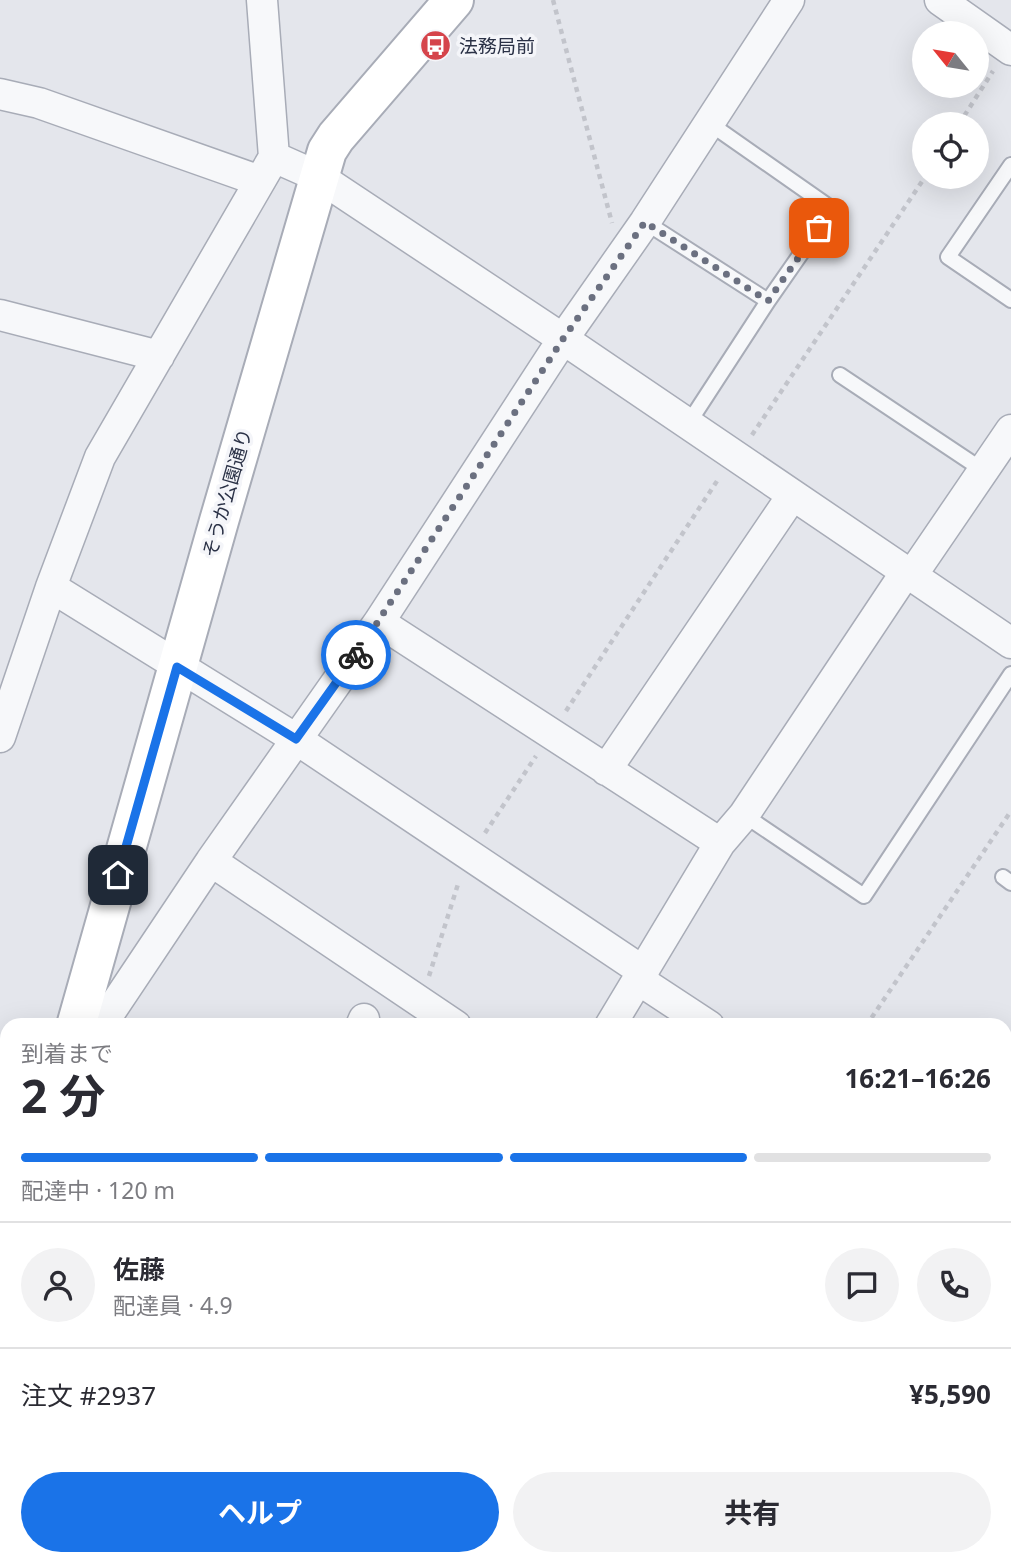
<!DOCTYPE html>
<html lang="ja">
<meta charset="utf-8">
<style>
body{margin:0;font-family:"Noto Sans","Noto Sans JP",sans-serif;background:#f2f2f3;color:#2b2b33;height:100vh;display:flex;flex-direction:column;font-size:26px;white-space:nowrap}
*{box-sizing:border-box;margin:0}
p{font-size:23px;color:#7c7c81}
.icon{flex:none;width:38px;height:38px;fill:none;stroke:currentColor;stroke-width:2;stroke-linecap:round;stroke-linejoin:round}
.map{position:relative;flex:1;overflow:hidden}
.drawer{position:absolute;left:0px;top:1018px;width:1012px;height:548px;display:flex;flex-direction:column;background:#fff;border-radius:21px 21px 0 0;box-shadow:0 7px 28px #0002}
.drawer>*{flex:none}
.needle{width:46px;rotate:300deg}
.controls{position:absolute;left:912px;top:21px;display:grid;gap:14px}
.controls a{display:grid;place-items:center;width:77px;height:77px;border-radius:50%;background:#fff;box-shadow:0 7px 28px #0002;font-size:35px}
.pin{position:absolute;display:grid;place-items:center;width:60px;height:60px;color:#fff;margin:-30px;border-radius:14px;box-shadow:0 4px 10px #0006}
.courier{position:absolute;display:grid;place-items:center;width:70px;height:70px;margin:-35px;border:5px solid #1a73e8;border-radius:50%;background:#fff;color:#222;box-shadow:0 2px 9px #0007}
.overview em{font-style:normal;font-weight:700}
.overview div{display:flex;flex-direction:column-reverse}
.overview{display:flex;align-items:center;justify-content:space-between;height:119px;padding:0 21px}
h1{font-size:46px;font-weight:700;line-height:52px}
.bar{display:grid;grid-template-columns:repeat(4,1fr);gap:10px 7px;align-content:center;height:84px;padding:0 21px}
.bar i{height:9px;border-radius:5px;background:#e1e1e2}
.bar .current{background:#1a73e8}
.bar p{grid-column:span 4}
.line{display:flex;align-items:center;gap:18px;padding:0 21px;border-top:2px solid #e1e1e2}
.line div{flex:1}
.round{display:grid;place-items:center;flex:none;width:74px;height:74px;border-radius:37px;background:#f2f2f3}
.button{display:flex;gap:14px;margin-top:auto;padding:14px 21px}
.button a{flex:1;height:80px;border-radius:42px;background:#1a73e8;color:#fff;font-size:28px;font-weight:700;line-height:80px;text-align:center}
.button a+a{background:#f2f2f3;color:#2b2b33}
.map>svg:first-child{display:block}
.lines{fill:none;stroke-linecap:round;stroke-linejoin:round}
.lane-casing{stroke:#a8acb7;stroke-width:18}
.street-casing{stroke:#a8acb7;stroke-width:33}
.secondary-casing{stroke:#a8acb7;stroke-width:42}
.path{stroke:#c2c4cb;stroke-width:4.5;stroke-dasharray:5 5;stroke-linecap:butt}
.lane{stroke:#f7f8fa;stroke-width:14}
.street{stroke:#f7f8fa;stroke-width:30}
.secondary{stroke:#fff;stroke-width:38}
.done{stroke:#6b7080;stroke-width:7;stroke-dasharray:0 12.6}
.route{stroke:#1a73e8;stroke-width:9}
.labels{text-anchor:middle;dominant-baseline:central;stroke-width:7;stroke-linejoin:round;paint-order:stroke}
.poi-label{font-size:19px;fill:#2a3146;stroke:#f4f5f9;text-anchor:start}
.street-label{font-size:19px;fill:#2a3146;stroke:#f4f5f9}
</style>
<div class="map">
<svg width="1011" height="1566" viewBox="0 0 1011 1566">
<rect width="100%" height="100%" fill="#e4e6ec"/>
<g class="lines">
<defs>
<path id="lane" d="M1011,165L948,257L1011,300
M645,222L768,301
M840,375L984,471
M688,424L768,301L832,209L709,123
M744,815L864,896L1011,674
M1003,877L1011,883
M1004,1071L1011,1076
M662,1559L691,1566
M874,1559L901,1566"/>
<path id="street" d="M940,0L1011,50
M0,94L39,103L260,181
M274,157L319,177L563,339L1011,643
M0,315L159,356
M912,575L1011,430
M51,587L296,739L644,972
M379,622L720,843
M0,737L51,587L100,457L274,157L262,0
M606,770L792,496
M211,861L456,1026
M639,980L709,1026
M78,1018L102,1024L211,861L379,622L563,339L645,222L789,0
M361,1026L364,1019
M610,1026L720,843L744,815L906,572
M0,1120L7,1122
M1004,1201L1011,1191
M366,1566L368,1559
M793,1566L795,1559"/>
<path id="secondary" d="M76,1026L219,521L327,151L336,137L454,0
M0,1276L7,1252
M1004,1372L1011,1374"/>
</defs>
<use href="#lane" class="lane-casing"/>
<use href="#street" class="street-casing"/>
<use href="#secondary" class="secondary-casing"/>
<path class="path" d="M553,0L612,223
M959,124L993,71
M752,435L925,177
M566,711L719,478
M485,833L536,756
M429,976L459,881
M866,1026L1011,811"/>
<use href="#lane" class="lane"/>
<use href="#street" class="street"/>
<use href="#secondary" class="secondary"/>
</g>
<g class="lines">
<path class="done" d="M356,655L563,339L645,222L768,301L819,228"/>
<path class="route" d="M118,875L177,667L296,739L356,655"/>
</g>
<defs>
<symbol id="bus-disc" viewBox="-11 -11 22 22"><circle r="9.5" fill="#d5444b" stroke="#f4f5f9"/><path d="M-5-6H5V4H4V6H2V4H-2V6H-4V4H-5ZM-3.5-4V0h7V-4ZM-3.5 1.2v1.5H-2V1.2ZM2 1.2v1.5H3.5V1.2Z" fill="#fff"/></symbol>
</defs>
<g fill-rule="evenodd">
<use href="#bus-disc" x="418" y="28" width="35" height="35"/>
</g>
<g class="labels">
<g class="poi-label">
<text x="459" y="46">法務局前</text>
</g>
<g class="street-label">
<text transform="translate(227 493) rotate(-74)">そうか公園通り</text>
</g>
</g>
</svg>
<div class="controls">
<a><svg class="needle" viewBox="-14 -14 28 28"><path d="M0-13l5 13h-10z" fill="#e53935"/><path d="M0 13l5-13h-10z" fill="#7c7c81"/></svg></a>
<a><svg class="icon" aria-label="locate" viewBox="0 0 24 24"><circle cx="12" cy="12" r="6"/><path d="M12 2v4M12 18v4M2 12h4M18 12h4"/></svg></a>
</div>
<div class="pin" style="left:819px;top:228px;background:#ea580c"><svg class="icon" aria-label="bag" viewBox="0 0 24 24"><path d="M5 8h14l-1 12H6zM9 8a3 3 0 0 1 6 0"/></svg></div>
<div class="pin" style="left:118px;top:875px;background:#1f2937"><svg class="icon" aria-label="home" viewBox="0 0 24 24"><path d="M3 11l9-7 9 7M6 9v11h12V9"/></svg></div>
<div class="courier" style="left:356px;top:655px"><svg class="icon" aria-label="bike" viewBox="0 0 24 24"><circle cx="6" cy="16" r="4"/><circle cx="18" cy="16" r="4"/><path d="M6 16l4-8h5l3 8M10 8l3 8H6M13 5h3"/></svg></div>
<section class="drawer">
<div class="overview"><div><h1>2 分</h1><p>到着まで</p></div><em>16:21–16:26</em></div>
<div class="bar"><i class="current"></i><i class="current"></i><i class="current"></i><i></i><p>配達中 · 120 m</p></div>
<div class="line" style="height:126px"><a class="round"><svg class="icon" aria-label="person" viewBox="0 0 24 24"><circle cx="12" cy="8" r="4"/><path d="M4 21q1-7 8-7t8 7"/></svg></a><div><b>佐藤</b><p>配達員 · 4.9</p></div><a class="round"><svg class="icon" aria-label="chat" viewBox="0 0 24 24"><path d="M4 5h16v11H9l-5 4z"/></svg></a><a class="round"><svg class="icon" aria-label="phone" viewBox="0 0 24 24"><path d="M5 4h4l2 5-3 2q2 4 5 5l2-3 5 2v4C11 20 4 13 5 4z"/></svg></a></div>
<div class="line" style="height:91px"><div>注文 #2937</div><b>¥5,590</b></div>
<div class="button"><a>ヘルプ</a><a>共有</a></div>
</section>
</div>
